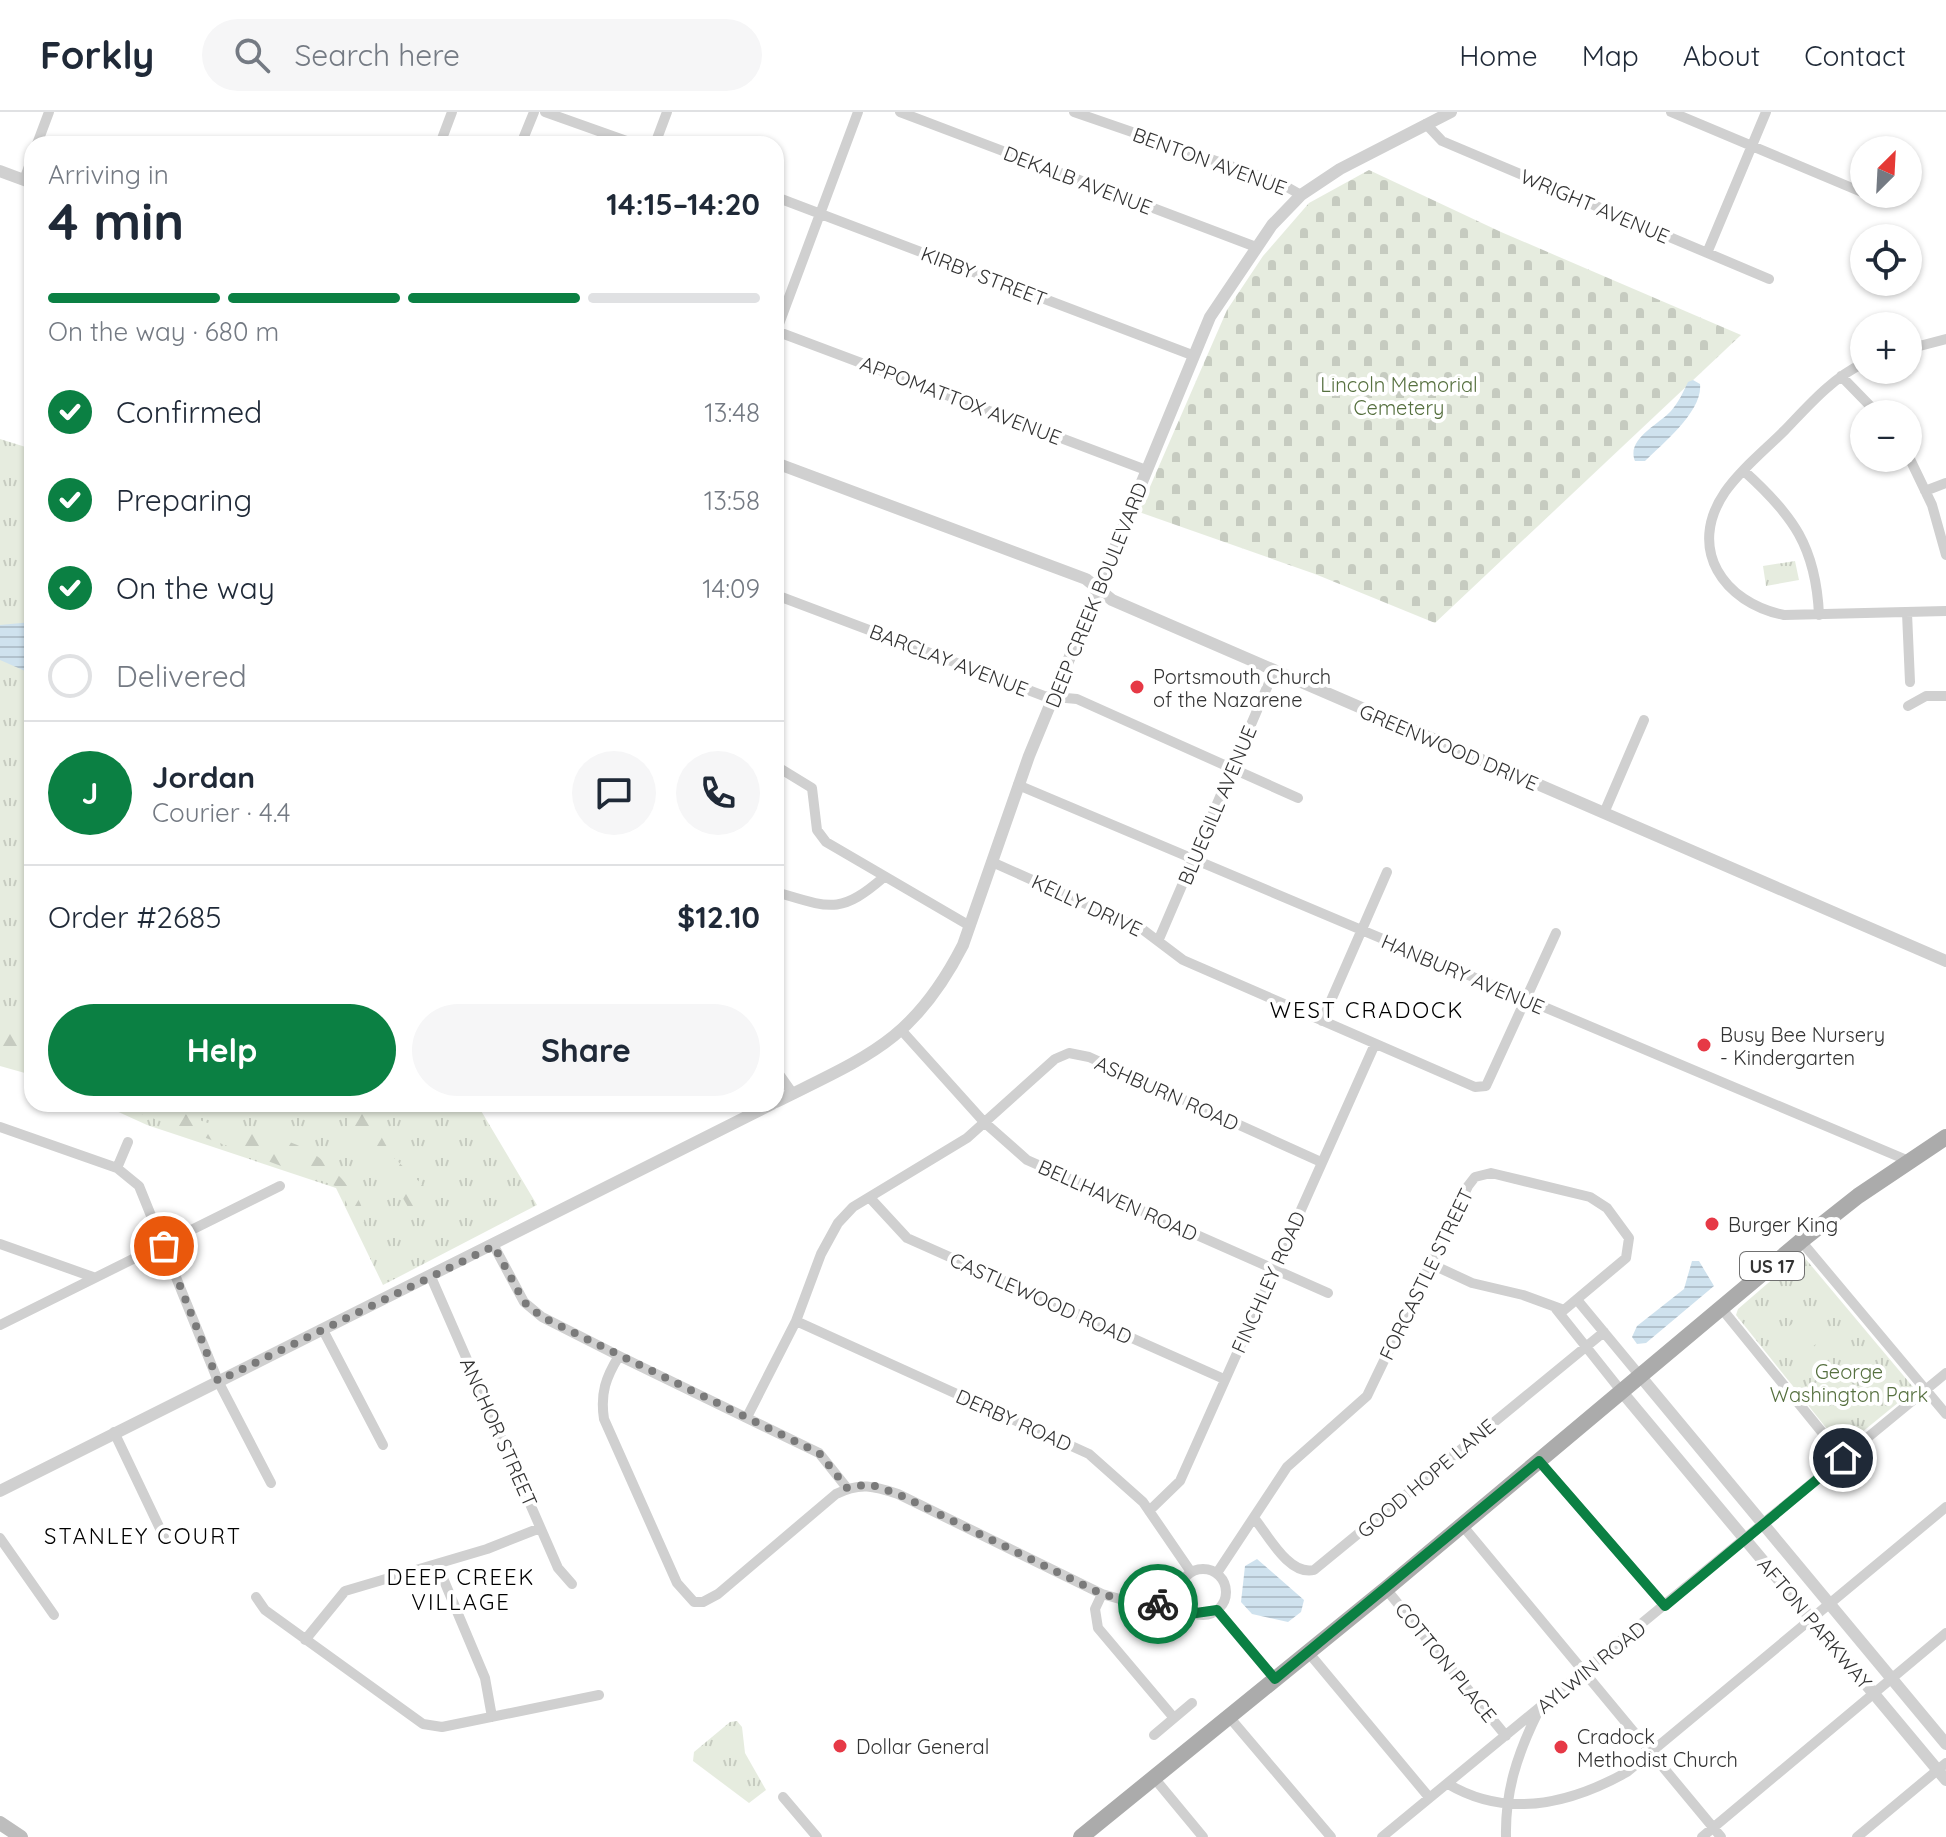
<!DOCTYPE html>
<meta charset="utf-8">
<style>
body{margin:0;font-family:Quicksand,sans-serif;background:#f6f6f7;color:#1f2937;height:100vh;display:flex;flex-direction:column;font-size:30px;white-space:nowrap}
*{box-sizing:border-box;margin:0}
p{font-size:26px;color:#747a83}
.icon{flex:none;width:44px;height:44px;fill:none;stroke:currentColor;stroke-width:2;stroke-linecap:round;stroke-linejoin:round}
.map{position:relative;flex:1;overflow:hidden}
.sheet{position:absolute;left:24px;top:24px;width:760px;height:976px;display:flex;flex-direction:column;background:#fff;border-radius:24px;box-shadow:0 2px 6px #0004}
.sheet>*{flex:none}
.needle{width:52px;rotate:24deg}
.tools{position:absolute;left:1850px;top:24px;display:grid;gap:16px}
.tools a{display:grid;place-items:center;width:72px;height:72px;border-radius:50%;background:#fff;box-shadow:0 2px 6px #0004;font-size:40px}
.pin{position:absolute;display:grid;place-items:center;width:68px;height:68px;color:#fff;margin:-34px;border:4px solid #fff;border-radius:50%;box-shadow:0 2px 8px #0007}
.courier{position:absolute;display:grid;place-items:center;width:80px;height:80px;margin:-40px;border:6px solid #0b8043;border-radius:50%;background:#fff;color:#222;box-shadow:0 2px 10px #0007}
.headline em{font-style:normal;font-weight:700}
.headline div{display:flex;flex-direction:column-reverse}
.headline{display:flex;align-items:center;justify-content:space-between;height:136px;padding:0 24px}
h1{font-size:52px;font-weight:700;line-height:60px}
.bar{display:grid;grid-template-columns:repeat(4,1fr);gap:12px 8px;align-content:center;height:96px;padding:0 24px}
.bar i{height:10px;border-radius:6px;background:#e0e1e3}
.bar .active{background:#0b8043}
.bar p{grid-column:span 4}
.line{display:flex;align-items:center;gap:20px;padding:0 24px;border-top:2px solid #e0e1e3}
.line div{flex:1}
.round{display:grid;place-items:center;flex:none;width:84px;height:84px;border-radius:42px;background:#f6f6f7}
ol{padding:0 24px;list-style:none}
li{display:flex;align-items:center;gap:24px;height:88px}
li p{margin-inline-start:auto}
li .icon{padding:8px;border-radius:50%;background:#0b8043;color:#fff;stroke-width:4}
li:last-child{color:#747a83}
li i{width:44px;height:44px;border:4px solid #e0e1e3;border-radius:50%}
.primary-button{display:flex;gap:16px;margin-top:auto;padding:16px 24px}
.primary-button a{flex:1;height:92px;border-radius:48px;background:#0b8043;color:#fff;font-size:32px;font-weight:700;line-height:92px;text-align:center}
.primary-button a+a{background:#f6f6f7;color:#1f2937}
header{display:flex;align-items:center;gap:48px;box-sizing:border-box;height:112px;padding:0 40px;background:#fff;border-bottom:2px solid #e0e1e3}
header strong{font-size:38px}
nav{display:flex;gap:44px;margin-inline-start:auto;font-size:28px}
.search{width:560px;height:72px;background:#f6f6f7;display:flex;align-items:center;gap:20px;box-sizing:border-box;padding:0 28px;border-radius:44px;color:#747a83;font-size:30px}
.map>svg:first-child{display:block}
.grass{fill:url(#grass-tufts)}
.forest{fill:url(#forest-firs)}
.cemetery{fill:url(#cemetery-stones)}
.garden{fill:#e6ecdf}
.water{fill:url(#water-rules)}
.lines{fill:none;stroke-linecap:round;stroke-linejoin:round}
.minor{stroke:#d0d0d0;stroke-width:10}
.tertiary{stroke:#d0d0d0;stroke-width:12}
.secondary{stroke:#bdbdbd;stroke-width:14}
.primary{stroke:#ababab;stroke-width:16}
.done{stroke:#7a7a7a;stroke-width:8;stroke-dasharray:0 14.4}
.route{stroke:#0b8043;stroke-width:10}
.poi-dot{fill:#e63946;stroke:#fff;stroke-width:3}
.labels{text-anchor:middle;dominant-baseline:central;stroke-width:8;stroke-linejoin:round;paint-order:stroke}
.shield{fill:#fff;stroke:#707070;stroke-width:2}
.shield-label{font-size:18px;font-weight:bold;fill:#333}
.street-label{font-size:20px;fill:#333;stroke:#fff}
.park-label{font-size:20px;fill:#56703f;stroke:#fff}
.poi-label{font-size:20px;fill:#333;stroke:#fff;text-anchor:start}
.neighbourhood-label{font-size:22px;letter-spacing:2px;fill:#000;stroke:#fff}
</style>
<header>
<strong>Forkly</strong>
<div class="search"><svg class="icon" aria-label="search" viewBox="0 0 24 24"><circle cx="10" cy="10" r="6"/><path d="M15 15l6 6"/></svg>Search here</div>
<nav><a>Home</a><a>Map</a><a>About</a><a>Contact</a></nav>
</header>
<div class="map">
<svg width="1946" height="1725" viewBox="0 0 1946 1725">
<defs>
<pattern id="grass-tufts" width="24" height="20" patternUnits="userSpaceOnUse" patternTransform="scale(2)"><rect width="24" height="20" fill="#e6ecdf"/><path d="M3 7l-1-3M5 7V3M7 7l1-3M15 17l-1-3M17 17v-4M19 17l1-3" fill="none" stroke="#c6cbc0"/></pattern>
<pattern id="forest-firs" width="22" height="20" patternUnits="userSpaceOnUse" patternTransform="scale(2)"><rect width="22" height="20" fill="#e6ecdf"/><path d="M5 1l3.5 6h-7zM16 11l3.5 6h-7z" fill="#c6cbc0"/></pattern>
<pattern id="cemetery-stones" width="16" height="16" patternUnits="userSpaceOnUse" patternTransform="scale(2)"><rect width="16" height="16" fill="#e6ecdf"/><path d="M2 7V4a2 2 0 0 1 4 0v3zM10 15v-3a2 2 0 0 1 4 0v3z" fill="#c6cbc0"/></pattern>
<pattern id="water-rules" width="6" height="5" patternUnits="userSpaceOnUse" patternTransform="scale(2)"><rect width="6" height="5" fill="#cfe2ee"/><path d="M0 2.5h6" fill="none" stroke="#b2c2cd"/></pattern>
</defs>
<rect width="100%" height="100%" fill="#fff"/>
<path class="grass" d="M0,327L32,337V963L0,954Z
M1795,449L1799,468L1766,474L1763,454Z
M101,992H477L537,1093L383,1173L336,1076L147,1013Z
M1804,1145L1913,1275L1910,1281L1845,1334L1839,1332L1736,1203L1738,1197L1797,1146Z
M737,1609L742,1615L745,1641L766,1678L749,1691L693,1649L694,1640L730,1610Z"/>
<path class="forest" d="M0,916L32,928V960L0,950Z
M114,992C129,992 156,987 169,994C184,1001 198,1009 215,1013C272,1026 306,1023 347,1073C359,1087 363,1092 364,1110L358,1113L338,1075Z
M347,992H363L392,1044L427,1077L432,1092L421,1105L412,1102L388,1060L349,1018Z"/>
<path class="cemetery" d="M1369,58L1501,120L1741,223L1435,511L1315,462L1139,400L1227,198L1263,144L1309,91Z"/>
<path class="garden" d="M1811,1197L1830,1221L1797,1247L1778,1223Z"/>
<path class="water" d="M1693,268L1700,272C1703,299 1663,331 1645,349H1635C1626,327 1658,313 1671,299C1679,290 1683,280 1688,270Z
M32,510V562L0,548V513Z
M1692,1149H1699L1714,1174L1646,1231L1637,1232L1632,1225L1637,1214L1684,1177Z
M1257,1447L1304,1488L1301,1500L1288,1510L1252,1502L1241,1490L1245,1454Z"/>
<g class="lines">
<path class="minor" d="M545,0L635,32
M900,0L1256,135
M1074,0L1280,71L1301,83
M1671,0L1864,81
M1426,12L1442,29L1769,167
M37,32L49,0
M440,32L452,0
M521,32L534,0
M655,32L667,0
M24,68L32,46
M1866,82L1880,88
M776,85L1192,243
M1707,141L1766,0
M776,219L1146,358
M776,220L858,0
M1908,237L1946,227
M1864,251C1832,266 1809,293 1785,318C1765,338 1741,357 1725,380C1686,437 1724,491 1784,503L1946,499
M1841,264L1878,302
M1908,343L1932,393L1946,443
M1744,359C1793,403 1816,435 1819,503
M1925,379L1946,371
M776,483L1044,584L1077,587L1298,686
M1907,501L1910,570
M1908,594L1926,584H1946
M776,654L812,676L817,718L826,730L970,814
M1018,673L1909,1049
M1604,701L1644,608
M992,750L1142,817L1183,848L1475,975L1486,974L1556,821
M776,780C830,796 840,803 884,765
M1159,827L1274,559
M1322,909L1387,760
M903,920L984,1010L1027,1048L1328,1181
M776,958L793,982
M0,1015L117,1056L139,1074L218,1269L271,1371
M117,1056L128,1030
M871,1087L907,1126L1224,1267
M1801,1129L1946,1302
M0,1132L93,1165
M494,1134L524,1190L542,1205L619,1244C606,1265 600,1281 604,1307L677,1471L694,1490H703L718,1482L836,1382C860,1370 874,1374 898,1382L1102,1482L1141,1493L1165,1492L1181,1486
M431,1165L558,1456L572,1472
M1578,1189L1641,1265
M1556,1197L1622,1280
M1722,1197L1843,1346
M796,1209L1089,1342L1143,1390L1191,1460
M0,1213L280,1074
M323,1218L383,1333
M619,1244L819,1341L847,1376
M747,1305L796,1209L821,1142L838,1111L853,1095L967,1026L1055,947L1069,941L1089,945L1321,1050
M114,1320L164,1425
M1539,1349L1665,1494
M1149,1399L1180,1369L1375,932
M1254,1406C1268,1423 1289,1464 1314,1458L1604,1220
M1462,1413L1721,1725
M0,1426L54,1503
M437,1452L485,1566L492,1605
M1180 1480a23 23 0 1 1 46 0a23 23 0 1 1-46 0Z
M1217,1461L1287,1355L1367,1284L1468,1074L1475,1065L1491,1061L1590,1085L1607,1096L1629,1126L1626,1146L1564,1198L1523,1183L1472,1171L1431,1152
M1386,1477L1506,1624
M1102,1482L1095,1497L1098,1516L1174,1606
M256,1485L265,1498L423,1612L442,1615L599,1583
M1217,1498L1275,1567
M305,1528L345,1479L487,1437L540,1416
M1308,1540L1428,1684
M1230,1606L1331,1725
M1154,1623L1192,1591
M1155,1667L1203,1725
M1448,1672C1507,1707 1570,1692 1627,1660L1946,1395
M783,1685L817,1725
M1382,1725L1946,1261
M1506,1725C1505,1680 1517,1643 1537,1602
M1702,1725L1946,1521
M1857,1725L1946,1651"/>
<path class="tertiary" d="M0,59L32,71
M776,351L1086,467L1112,488L1946,849
M776,990C868,944 914,929 963,833L1029,644L1210,205L1272,113L1301,83L1340,57L1451,0
M1641,1265L1946,1632
M1622,1280L1946,1668
M0,1379L772,992"/>
<path class="secondary" d="M0,1711L21,1725"/>
<path class="primary" d="M1081,1725L1386,1477L1801,1129L1858,1084L1946,1025"/>
</g>
<g class="lines">
<path class="done" d="M164,1134L218,1269L494,1134L524,1190L542,1205L819,1341L847,1376L869,1372L898,1382L1102,1482L1141,1493L1158,1492"/>
<path class="route" d="M1158,1492L1181,1486L1196,1501L1217,1498L1275,1567L1539,1349L1665,1494L1843,1346"/>
</g>
<g class="poi-dot">
<circle cx="1137" cy="575" r="8"/>
<circle cx="1704" cy="933" r="8"/>
<circle cx="1712" cy="1112" r="8"/>
<circle cx="840" cy="1634" r="8"/>
<circle cx="1561" cy="1635" r="8"/>
</g>
<g class="labels">
<rect class="shield" x="1740" y="1140" width="64" height="28" rx="6"/>
<g class="shield-label">
<text x="1772" y="1154">US 17</text>
</g>
<g class="street-label">
<text transform="translate(1210 49) rotate(20)">BENTON AVENUE</text>
<text transform="translate(1078 68) rotate(21)">DEKALB AVENUE</text>
<text transform="translate(1595 94) rotate(23)">WRIGHT AVENUE</text>
<text transform="translate(984 164) rotate(21)">KIRBY STREET</text>
<text transform="translate(961 288) rotate(21)">APPOMATTOX AVENUE</text>
<text transform="translate(1096 483) rotate(-68)">DEEP CREEK BOULEVARD</text>
<text transform="translate(949 548) rotate(21)">BARCLAY AVENUE</text>
<text transform="translate(1449 635) rotate(23)">GREENWOOD DRIVE</text>
<text transform="translate(1217 693) rotate(-67)">BLUEGILL AVENUE</text>
<text transform="translate(1087 793) rotate(25)">KELLY DRIVE</text>
<text transform="translate(1463 862) rotate(23)">HANBURY AVENUE</text>
<text transform="translate(1167 981) rotate(24)">ASHBURN ROAD</text>
<text transform="translate(1118 1088) rotate(24)">BELLHAVEN ROAD</text>
<text transform="translate(1426 1162) rotate(-64)">FORCASTLE STREET</text>
<text transform="translate(1268 1170) rotate(-66)">FINCHLEY ROAD</text>
<text transform="translate(1041 1186) rotate(24)">CASTLEWOOD ROAD</text>
<text transform="translate(1014 1308) rotate(24)">DERBY ROAD</text>
<text transform="translate(499 1320) rotate(66)">ANCHOR STREET</text>
<text transform="translate(1426 1366) rotate(-40)">GOOD HOPE LANE</text>
<text transform="translate(1815 1511) rotate(50)">AFTON PARKWAY</text>
<text transform="translate(1446 1550) rotate(51)">COTTON PLACE</text>
<text transform="translate(1591 1555) rotate(-39)">AYLWIN ROAD</text>
</g>
<g class="park-label">
<text x="1399" y="272">Lincoln Memorial<tspan x="1399" dy="23">Cemetery</tspan></text>
<text x="1849" y="1259">George<tspan x="1849" dy="23">Washington Park</tspan></text>
</g>
<g class="poi-label">
<text x="1153" y="564">Portsmouth Church<tspan x="1153" dy="23">of the Nazarene</tspan></text>
<text x="1720" y="922">Busy Bee Nursery<tspan x="1720" dy="23">- Kindergarten</tspan></text>
<text x="1728" y="1112">Burger King</text>
<text x="1577" y="1624">Cradock<tspan x="1577" dy="23">Methodist Church</tspan></text>
<text x="856" y="1634">Dollar General</text>
</g>
<g class="neighbourhood-label">
<text x="1367" y="898">WEST CRADOCK</text>
<text x="143" y="1424">STANLEY COURT</text>
<text x="461" y="1465">DEEP CREEK<tspan x="461" dy="25">VILLAGE</tspan></text>
</g>
</g>
</svg>
<div class="tools">
<a><svg class="needle" viewBox="-14 -14 28 28"><path d="M0-13l5 13h-10z" fill="#e53935"/><path d="M0 13l5-13h-10z" fill="#747a83"/></svg></a>
<a><svg class="icon" aria-label="locate" viewBox="0 0 24 24"><circle cx="12" cy="12" r="6"/><path d="M12 2v4M12 18v4M2 12h4M18 12h4"/></svg></a>
<a>+</a>
<a>−</a>
</div>
<div class="pin" style="left:164px;top:1134px;background:#ea580c"><svg class="icon" aria-label="bag" viewBox="0 0 24 24"><path d="M5 8h14l-1 12H6zM9 8a3 3 0 0 1 6 0"/></svg></div>
<div class="pin" style="left:1843px;top:1346px;background:#1f2937"><svg class="icon" aria-label="home" viewBox="0 0 24 24"><path d="M3 11l9-7 9 7M6 9v11h12V9"/></svg></div>
<div class="courier" style="left:1158px;top:1492px"><svg class="icon" aria-label="bike" viewBox="0 0 24 24"><circle cx="6" cy="16" r="4"/><circle cx="18" cy="16" r="4"/><path d="M6 16l4-8h5l3 8M10 8l3 8H6M13 5h3"/></svg></div>
<section class="sheet">
<div class="headline"><div><h1>4 min</h1><p>Arriving in</p></div><em>14:15–14:20</em></div>
<div class="bar"><i class="active"></i><i class="active"></i><i class="active"></i><i></i><p>On the way · 680 m</p></div>
<ol>
<li><svg class="icon" aria-label="check" viewBox="0 0 24 24"><path d="M5 12l5 5 9-10"/></svg>Confirmed<p>13:48</p></li>
<li><svg class="icon" aria-label="check" viewBox="0 0 24 24"><path d="M5 12l5 5 9-10"/></svg>Preparing<p>13:58</p></li>
<li><svg class="icon" aria-label="check" viewBox="0 0 24 24"><path d="M5 12l5 5 9-10"/></svg>On the way<p>14:09</p></li>
<li><i></i>Delivered</li>
</ol>
<div class="line" style="height:144px"><b class="round" style="background:#0b8043;color:#fff">J</b><div><b>Jordan</b><p>Courier · 4.4</p></div><a class="round"><svg class="icon" aria-label="chat" viewBox="0 0 24 24"><path d="M4 5h16v11H9l-5 4z"/></svg></a><a class="round"><svg class="icon" aria-label="phone" viewBox="0 0 24 24"><path d="M5 4h4l2 5-3 2q2 4 5 5l2-3 5 2v4C11 20 4 13 5 4z"/></svg></a></div>
<div class="line" style="height:104px"><div>Order #2685</div><b>$12.10</b></div>
<div class="primary-button"><a>Help</a><a>Share</a></div>
</section>
</div>
